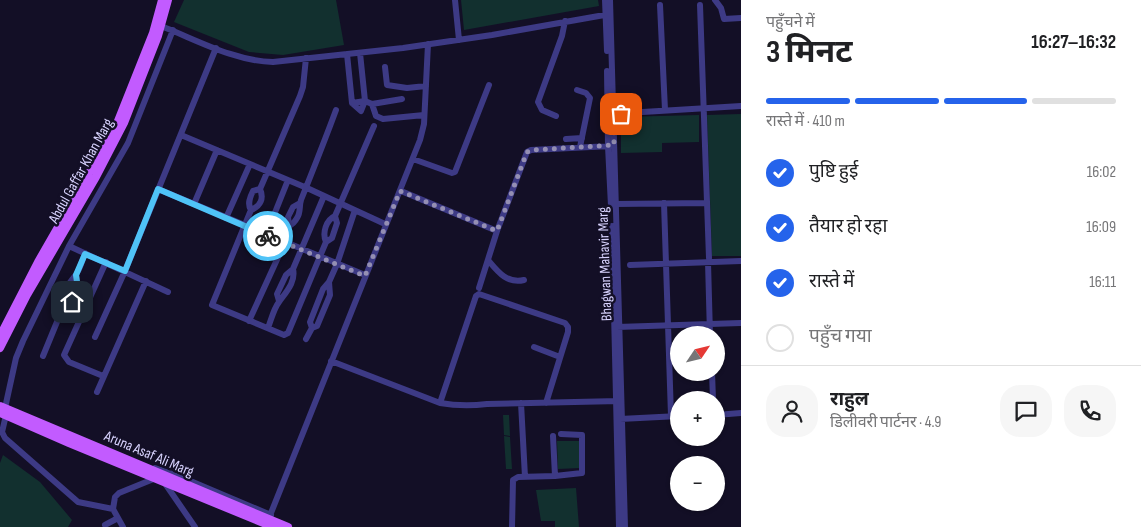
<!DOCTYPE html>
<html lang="hi">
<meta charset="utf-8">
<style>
body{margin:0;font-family:"Sofia Sans Condensed","Noto Sans Devanagari",sans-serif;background:#f6f6f6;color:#202124;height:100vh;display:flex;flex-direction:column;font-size:19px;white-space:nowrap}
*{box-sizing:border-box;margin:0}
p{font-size:16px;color:#757577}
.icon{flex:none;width:28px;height:28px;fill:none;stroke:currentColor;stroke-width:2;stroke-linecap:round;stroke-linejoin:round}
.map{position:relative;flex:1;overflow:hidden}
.sheet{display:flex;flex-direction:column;background:#fff;width:400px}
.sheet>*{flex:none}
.needle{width:32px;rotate:55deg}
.tools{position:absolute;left:670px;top:326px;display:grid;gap:10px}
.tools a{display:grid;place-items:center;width:55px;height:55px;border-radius:50%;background:#fff;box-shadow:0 1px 4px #0004;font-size:25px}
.pin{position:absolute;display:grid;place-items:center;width:42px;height:42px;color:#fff;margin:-21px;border-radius:10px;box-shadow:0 2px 8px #0006}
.courier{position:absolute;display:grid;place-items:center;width:50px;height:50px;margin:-25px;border:4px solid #4fc3f7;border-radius:50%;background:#fff;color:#222;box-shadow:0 1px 6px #0007}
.head em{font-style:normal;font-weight:700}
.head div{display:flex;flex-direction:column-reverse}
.head{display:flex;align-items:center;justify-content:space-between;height:85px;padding:0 25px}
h1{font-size:32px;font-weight:700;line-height:38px}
.bar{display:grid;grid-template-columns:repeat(4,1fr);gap:8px 5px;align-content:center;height:60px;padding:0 25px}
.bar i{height:6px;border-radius:4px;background:#e0e0e0}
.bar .current{background:#2563eb}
.bar p{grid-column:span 4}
.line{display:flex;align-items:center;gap:12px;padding:0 25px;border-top:1px solid #e0e0e0}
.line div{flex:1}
.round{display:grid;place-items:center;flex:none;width:52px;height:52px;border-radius:20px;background:#f6f6f6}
ol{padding:0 25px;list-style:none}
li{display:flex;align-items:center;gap:15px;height:55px}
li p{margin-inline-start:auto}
li .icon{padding:5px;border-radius:50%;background:#2563eb;color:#fff;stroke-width:4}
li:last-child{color:#757577}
li i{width:28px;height:28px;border:2px solid #e0e0e0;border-radius:50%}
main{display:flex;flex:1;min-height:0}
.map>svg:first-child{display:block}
.green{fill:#12302f}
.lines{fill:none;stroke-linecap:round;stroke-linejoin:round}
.minor{stroke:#3d3a85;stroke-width:6}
.major{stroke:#c25bff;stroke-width:8}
.done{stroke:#948fb3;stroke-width:5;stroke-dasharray:0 9}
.route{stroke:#4fc3f7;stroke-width:6}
.labels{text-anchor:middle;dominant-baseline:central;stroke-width:5;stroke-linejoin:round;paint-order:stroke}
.street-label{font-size:15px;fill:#d9d4ff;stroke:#130f26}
</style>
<main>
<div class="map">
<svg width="741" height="527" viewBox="0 0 741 527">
<rect width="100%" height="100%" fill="#130f26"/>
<path class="green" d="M184,0H336L344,45L283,55L249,52L174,22Z
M461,0H598L599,6L464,30Z
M741,114V256H712L707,115Z
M699,115V142L662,143V152L621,153V117Z
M503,415H509L510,436L504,435Z
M504,436L510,437L512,469H506Z
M557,441H580V468L558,469Z
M3,455L40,482L72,520L68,527H0V463Z
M576,488L579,527H555V521H541L536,490Z"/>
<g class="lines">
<path class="minor" d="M455,0L459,40
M605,0L607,51
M610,0L625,527
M715,0L721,8L724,19L741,18
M660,5L665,110
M700,5L709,258
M161,26C197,40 234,61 273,62L403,48L492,35L610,14
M347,54L352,103L361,111L365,101L360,53
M385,67L387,85L407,88L426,86
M607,71L608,146L611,206
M577,90L586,93L590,98L580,147
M352,103L365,101L372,104L402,99
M372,104L376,116L383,119L424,115
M610,114L741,106
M556,116L542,110L538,102L562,36L565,21
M181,135L307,188L385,224
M566,139L582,138
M413,159L452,173L455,172L489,85
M158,189L365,275
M260,189L253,191C250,197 247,204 251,210L212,305L284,335L288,333L326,242L332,238L337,223L335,216
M401,191L497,231
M664,203L671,416
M194,204L217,150
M616,204L707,203
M251,210C261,206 264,198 260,189L300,96L303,87L306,58
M226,218L250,164
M289,226C293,224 295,222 297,218C301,212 299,206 301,200C313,170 325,140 336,110
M612,226L619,527
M266,235L288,180
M326,242C322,233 326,220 335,216L374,126
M69,246L168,292
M488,260C498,272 507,284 524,280
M708,262L710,335
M630,265L741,261
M479,288L497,231L527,152L531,150L611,146
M279,301L277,294L286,275L293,269
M59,317C55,303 66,287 75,276C80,270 82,261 85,253
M249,321L285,242L289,226L288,217L293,207L300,203
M617,327L741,323
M268,328C271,320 274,308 279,302C286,292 296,282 293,269L324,196
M312,328L310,322L323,289L329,282L337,264L355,210
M95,337L125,271L216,48
M306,339L312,328L317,326L330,295L329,282
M534,347L560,357
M43,356L59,317L67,310L72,302L77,282L76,275
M331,361L440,403C457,406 471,406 487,404L619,401
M712,372L713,400
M103,376L69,362L64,355L106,262
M97,392L146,281
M440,403L476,296L479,294L565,323L568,327V332L546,403
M521,403L525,477
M5,408L16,358L23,341L69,246L128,143L173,30
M6,415L2,432L5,438L78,502L113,509L123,527
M716,415L741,413
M620,419L679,416
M553,436L555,476
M155,468L181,477L271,515
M164,482L195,527
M113,509L115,497L119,493L156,478
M267,523L420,140L424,124L428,44
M105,525L118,518
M512,527L513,480L518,477L555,476L582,473V435L561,434"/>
<path class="major" d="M0,336L38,262L116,126L153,33L162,0
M0,348L27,295L96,177L124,123L158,36L168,0
M0,406L288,527
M0,413L69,443L273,527"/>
</g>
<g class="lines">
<path class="done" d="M268,236L365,276L400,191L497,231L527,152L532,150L614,145V113L621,114"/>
<path class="route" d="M72,302L77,282L76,275L85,254L125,271L158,189L268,236"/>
</g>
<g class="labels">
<g class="street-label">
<text transform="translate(81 171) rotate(-61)">Abdul Gaffar Khan Marg</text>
<text transform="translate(605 264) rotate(-92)">Bhagwan Mahavir Marg</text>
<text transform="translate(149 454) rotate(23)">Aruna Asaf Ali Marg</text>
</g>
</g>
</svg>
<div class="tools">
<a><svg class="needle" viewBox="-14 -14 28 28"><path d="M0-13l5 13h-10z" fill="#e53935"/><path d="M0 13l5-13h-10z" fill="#757577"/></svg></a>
<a>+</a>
<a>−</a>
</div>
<div class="pin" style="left:621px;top:114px;background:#ea580c"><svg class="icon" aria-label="bag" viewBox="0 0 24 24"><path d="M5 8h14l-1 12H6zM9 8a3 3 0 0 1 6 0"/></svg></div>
<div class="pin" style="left:72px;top:302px;background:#1f2937"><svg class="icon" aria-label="home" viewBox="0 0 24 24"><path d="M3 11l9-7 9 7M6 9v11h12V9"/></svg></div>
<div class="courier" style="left:268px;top:236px"><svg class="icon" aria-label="bike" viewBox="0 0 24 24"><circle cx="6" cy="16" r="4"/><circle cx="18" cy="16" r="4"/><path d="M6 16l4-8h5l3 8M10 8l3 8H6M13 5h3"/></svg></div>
</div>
<section class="sheet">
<div class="head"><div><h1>3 मिनट</h1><p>पहुँचने में</p></div><em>16:27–16:32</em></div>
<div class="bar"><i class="current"></i><i class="current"></i><i class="current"></i><i></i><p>रास्ते में · 410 m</p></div>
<ol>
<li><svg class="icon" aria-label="check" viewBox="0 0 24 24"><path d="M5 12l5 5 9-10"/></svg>पुष्टि हुई<p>16:02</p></li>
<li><svg class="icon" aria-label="check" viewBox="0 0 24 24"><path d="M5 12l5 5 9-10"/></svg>तैयार हो रहा<p>16:09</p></li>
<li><svg class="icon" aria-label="check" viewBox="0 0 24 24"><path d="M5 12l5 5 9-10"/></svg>रास्ते में<p>16:11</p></li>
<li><i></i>पहुँच गया</li>
</ol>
<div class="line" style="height:90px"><a class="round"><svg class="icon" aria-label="person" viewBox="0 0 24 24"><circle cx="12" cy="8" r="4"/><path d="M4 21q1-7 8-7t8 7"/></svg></a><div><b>राहुल</b><p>डिलीवरी पार्टनर · 4.9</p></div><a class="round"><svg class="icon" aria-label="chat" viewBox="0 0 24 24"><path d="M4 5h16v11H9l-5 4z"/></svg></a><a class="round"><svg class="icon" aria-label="phone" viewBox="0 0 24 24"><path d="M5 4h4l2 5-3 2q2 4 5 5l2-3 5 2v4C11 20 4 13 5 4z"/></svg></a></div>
</section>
</main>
